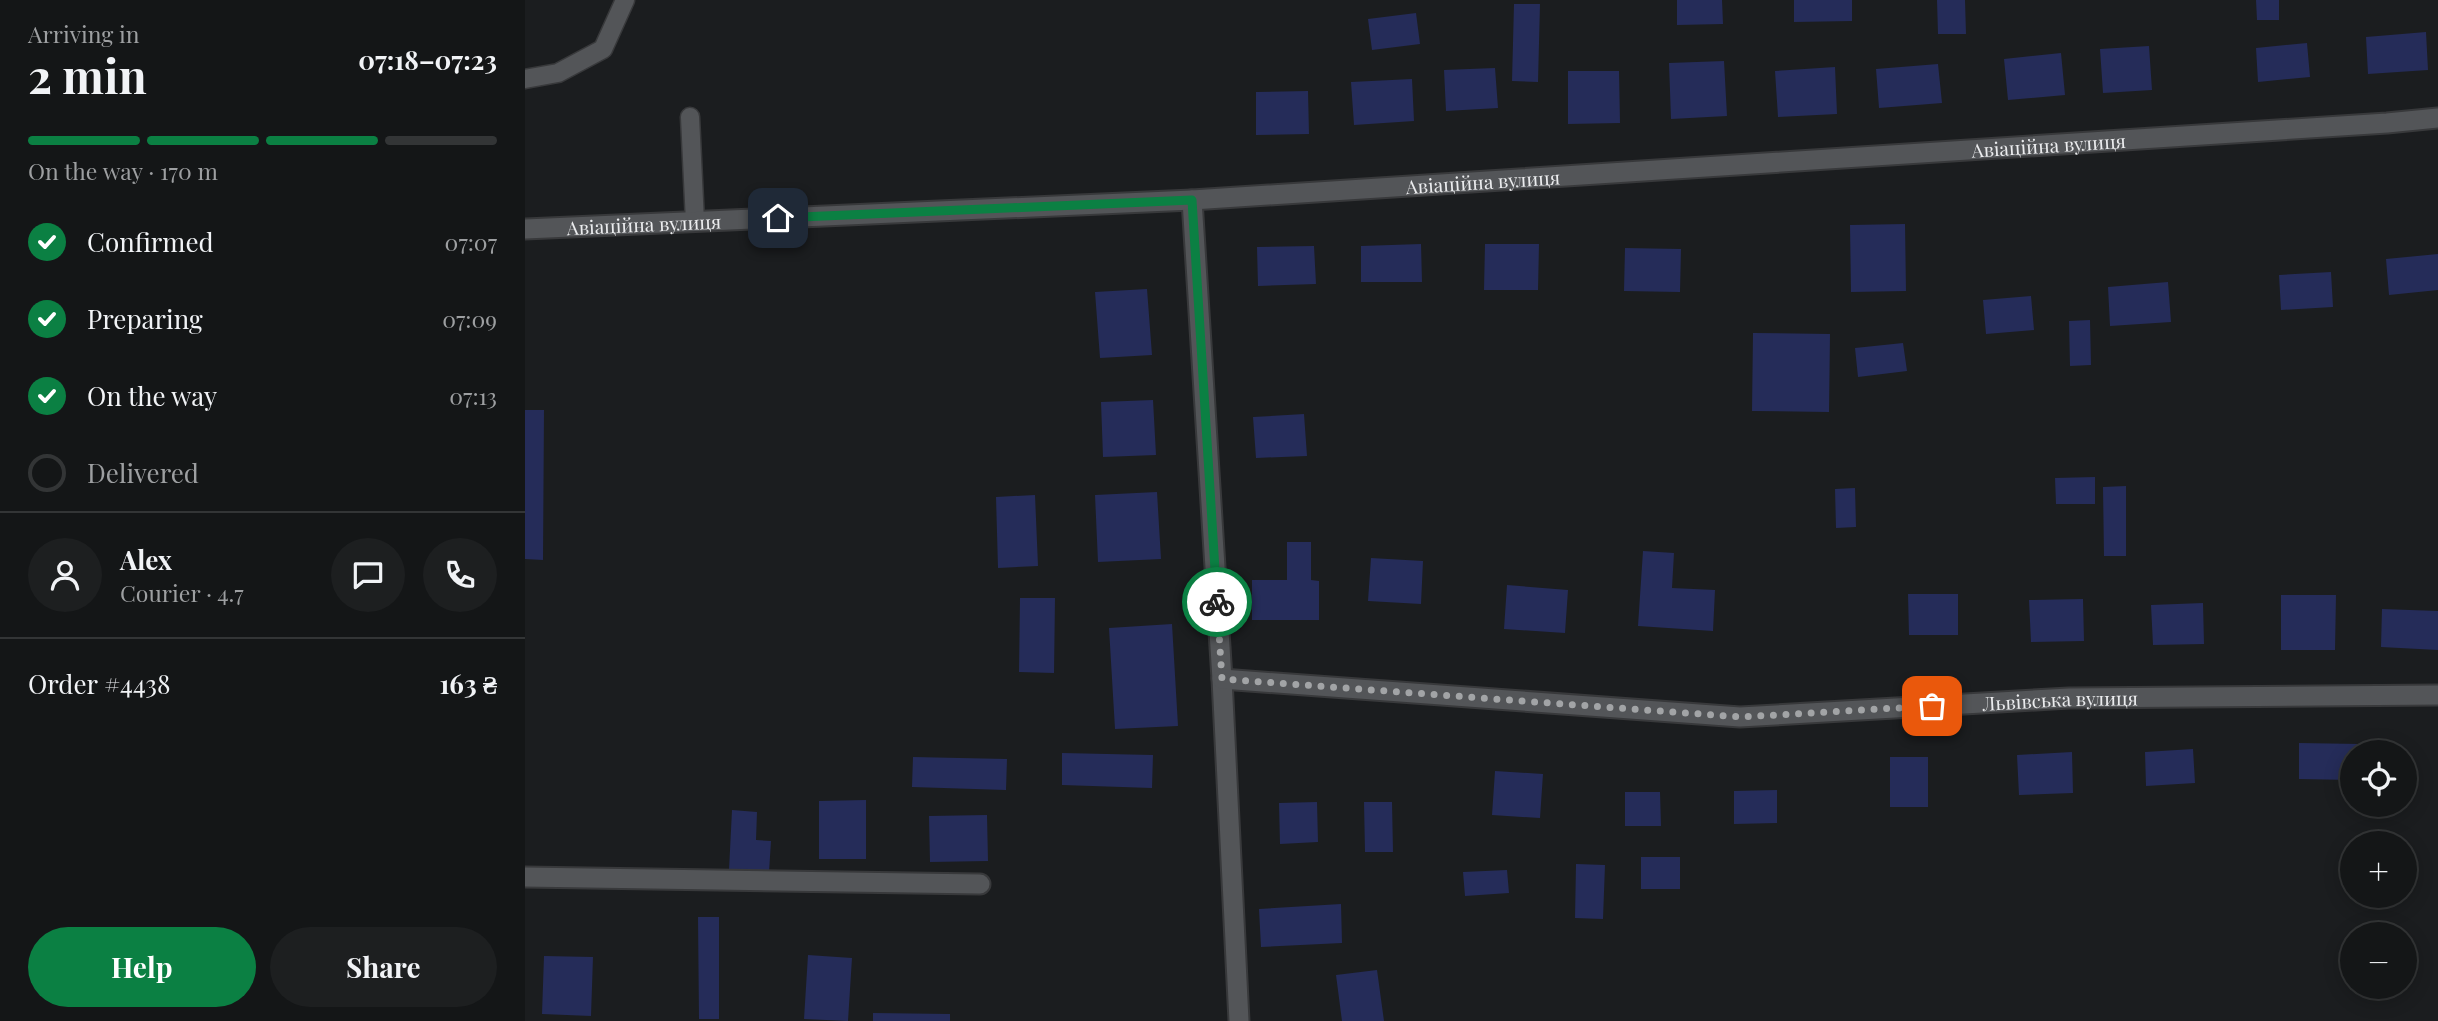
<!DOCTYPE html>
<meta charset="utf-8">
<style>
body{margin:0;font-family:"Playfair Display",serif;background:#1d1f20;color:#f1f3f6;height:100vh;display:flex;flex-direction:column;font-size:26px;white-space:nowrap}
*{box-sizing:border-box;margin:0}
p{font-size:23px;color:#9d9fa1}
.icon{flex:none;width:38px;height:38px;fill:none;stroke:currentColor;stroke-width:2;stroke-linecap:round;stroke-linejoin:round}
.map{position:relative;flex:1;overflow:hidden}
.details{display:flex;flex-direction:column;background:#141617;width:525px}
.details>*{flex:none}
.tools{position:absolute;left:1815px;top:740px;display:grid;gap:14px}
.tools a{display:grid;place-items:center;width:77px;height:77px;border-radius:50%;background:#141617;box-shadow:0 4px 18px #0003,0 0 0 2px #333536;font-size:35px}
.pin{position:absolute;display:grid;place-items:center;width:60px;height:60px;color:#fff;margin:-30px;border-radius:14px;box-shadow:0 4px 10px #0006}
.courier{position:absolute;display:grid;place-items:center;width:70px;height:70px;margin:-35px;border:5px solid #0b8043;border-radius:50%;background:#fff;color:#222;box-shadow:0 2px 9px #0007}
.head em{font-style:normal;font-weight:700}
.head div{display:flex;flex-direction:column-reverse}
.head{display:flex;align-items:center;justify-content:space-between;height:119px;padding:0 28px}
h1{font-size:46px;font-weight:700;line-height:52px}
.bar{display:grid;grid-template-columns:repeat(4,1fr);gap:10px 7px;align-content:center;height:84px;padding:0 28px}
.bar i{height:9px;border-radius:5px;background:#333536}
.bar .current{background:#0b8043}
.bar p{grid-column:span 4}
.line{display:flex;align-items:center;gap:18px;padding:0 28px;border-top:2px solid #333536}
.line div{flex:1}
.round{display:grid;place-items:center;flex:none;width:74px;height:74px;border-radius:37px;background:#1d1f20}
ol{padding:0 28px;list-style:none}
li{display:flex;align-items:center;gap:21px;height:77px}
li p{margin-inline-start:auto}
li .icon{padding:7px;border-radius:50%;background:#0b8043;color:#fff;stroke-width:4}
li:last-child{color:#9d9fa1}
li i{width:38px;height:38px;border:4px solid #333536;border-radius:50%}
.button{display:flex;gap:14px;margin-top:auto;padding:14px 28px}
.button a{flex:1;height:80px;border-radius:42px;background:#0b8043;color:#fff;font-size:28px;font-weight:700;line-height:80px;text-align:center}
.button a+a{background:#1d1f20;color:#f1f3f6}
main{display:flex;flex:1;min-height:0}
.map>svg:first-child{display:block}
.building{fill:#252c59}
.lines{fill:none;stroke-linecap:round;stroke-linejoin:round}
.service-casing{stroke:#38393b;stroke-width:21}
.minor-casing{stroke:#38393b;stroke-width:23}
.service{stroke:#535558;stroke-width:18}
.minor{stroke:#535558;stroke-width:19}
.done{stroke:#a2a4a6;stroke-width:7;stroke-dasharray:0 12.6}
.route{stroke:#0b8043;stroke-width:9}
.labels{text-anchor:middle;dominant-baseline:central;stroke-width:7;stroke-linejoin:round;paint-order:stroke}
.street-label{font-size:19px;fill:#ebecee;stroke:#070708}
</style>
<main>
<section class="details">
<div class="head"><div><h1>2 min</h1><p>Arriving in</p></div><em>07:18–07:23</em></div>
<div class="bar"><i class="current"></i><i class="current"></i><i class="current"></i><i></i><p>On the way · 170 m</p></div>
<ol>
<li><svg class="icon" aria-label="check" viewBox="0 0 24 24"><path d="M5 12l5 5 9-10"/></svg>Confirmed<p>07:07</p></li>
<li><svg class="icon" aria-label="check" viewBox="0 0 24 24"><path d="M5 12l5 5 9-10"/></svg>Preparing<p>07:09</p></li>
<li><svg class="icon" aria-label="check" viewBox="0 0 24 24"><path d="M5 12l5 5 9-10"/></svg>On the way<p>07:13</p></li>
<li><i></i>Delivered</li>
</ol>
<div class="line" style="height:126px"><a class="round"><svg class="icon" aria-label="person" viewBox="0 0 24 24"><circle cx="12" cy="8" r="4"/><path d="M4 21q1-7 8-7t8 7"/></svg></a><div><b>Alex</b><p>Courier · 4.7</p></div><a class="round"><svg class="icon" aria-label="chat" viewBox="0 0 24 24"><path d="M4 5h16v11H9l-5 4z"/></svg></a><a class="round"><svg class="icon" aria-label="phone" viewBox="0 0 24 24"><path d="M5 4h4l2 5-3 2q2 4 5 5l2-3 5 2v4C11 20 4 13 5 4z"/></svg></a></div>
<div class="line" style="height:91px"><div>Order #4438</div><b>163 ₴</b></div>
<div class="button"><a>Help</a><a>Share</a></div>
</section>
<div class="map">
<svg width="1913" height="1021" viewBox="0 0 1913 1021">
<rect width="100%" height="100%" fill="#1b1d1f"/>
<path class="building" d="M1152,0H1197L1198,24L1152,25Z
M1269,0H1327V21L1269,22Z
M1412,0H1440L1441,34H1413Z
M1731,0H1754V20H1732Z
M989,4H1015L1013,82L987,81Z
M891,13L895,44L847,50L843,19Z
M1901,32L1903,70L1843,74L1841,37Z
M1782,43L1785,77L1733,82L1731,48Z
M1624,46L1627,90L1578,93L1575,49Z
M1536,53L1540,95L1483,100L1479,59Z
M1199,61L1202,116L1146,119L1144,63Z
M1413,64L1417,103L1354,108L1351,69Z
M1310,67L1312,114L1253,117L1250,71Z
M970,68L973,108L921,111L919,70Z
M1043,71H1094L1095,123L1043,124Z
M887,79L889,121L829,125L826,82Z
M783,91L784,134L731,135V92Z
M1380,224L1381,291L1326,292L1325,225Z
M896,244L897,282H836V246Z
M960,244H1014L1013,290H959Z
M789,246L791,284L733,286L732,247Z
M1100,248L1156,249L1155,292L1099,291Z
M1913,254V290L1864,295L1861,259Z
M1806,272L1808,307L1756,310L1754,275Z
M1643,282L1646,322L1585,326L1583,287Z
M622,289L627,355L575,358L570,292Z
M1506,296L1509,330L1461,334L1458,300Z
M1565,320L1566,365L1545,366L1544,321Z
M1228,333L1305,334L1304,412L1227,411Z
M1378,343L1382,371L1333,377L1330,348Z
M628,400L631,455L578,457L576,402Z
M0,410H19L18,560L0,559Z
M779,414L782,456L731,458L728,417Z
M1570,477V504H1531L1530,478Z
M1601,486V556H1579L1578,487Z
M1330,488L1331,527L1311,528L1310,489Z
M632,492L636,559L573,562L570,495Z
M510,495L513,566L473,568L471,497Z
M762,542H786V580L794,581V620H727V580H762Z
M1118,551L1149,553L1147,588L1190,590L1188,631L1113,626Z
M846,558L898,561L896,604L843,601Z
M982,585L1043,590L1040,633L979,629Z
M1383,594H1433V635H1384Z
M1756,595H1811L1810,650H1756Z
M495,598H530L529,673L494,672Z
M1558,599L1559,641L1506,642L1504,600Z
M1678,603L1679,644L1628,645L1626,605Z
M1857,609L1913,611V650L1856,647Z
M647,624L653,726L590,729L584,628Z
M1774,743L1835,744V752H1827V780L1774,779Z
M1668,749L1670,783L1621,786L1620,752Z
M1547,752L1548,793L1494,795L1492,755Z
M537,753L628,755L627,788L537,785Z
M388,757L482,759L481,790L387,787Z
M1365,757H1403V807H1365Z
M970,771L1018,774L1015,818L967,815Z
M1252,790V823L1209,824V791Z
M1100,792H1135L1136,826H1100Z
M341,800V859H294V801Z
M792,802L793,842L755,844L754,803Z
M839,802H867L868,852H840Z
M207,810L232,812L231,840L246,841L244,872L204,870Z
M462,815L463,861L405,862L404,816Z
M1116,857H1155V889H1116Z
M1051,864L1080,865L1078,919L1050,918Z
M982,870L984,893L940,896L938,872Z
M816,904L817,943L736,947L734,909Z
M173,917H194V1019H174Z
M283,955L327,958L323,1021L279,1019Z
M19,956L68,957L66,1016L17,1014Z
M852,970L859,1021H817L811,975Z
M348,1013L425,1014V1021H348Z"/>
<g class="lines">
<defs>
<path id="service" d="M0,79L33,73L78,49L100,0
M165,117L170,222"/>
<g id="minor">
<path d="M667,200L697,679L714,1021"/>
<path id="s1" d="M0,229L667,200L1862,123L1913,118"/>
<path id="s2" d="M697,679L1215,717L1544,698L1913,695"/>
<path d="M0,877L455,884"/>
</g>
</defs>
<use href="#service" class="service-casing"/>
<use href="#minor" class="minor-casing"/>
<use href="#service" class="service"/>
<use href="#minor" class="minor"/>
</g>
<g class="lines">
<path class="done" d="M692,602L697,679L1216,717L1407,706"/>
<path class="route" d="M253,218L667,200L692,602"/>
</g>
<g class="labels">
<g class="street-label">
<text stroke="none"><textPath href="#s1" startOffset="1526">Авіаційна вулиця</textPath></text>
<text stroke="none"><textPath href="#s1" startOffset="959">Авіаційна вулиця</textPath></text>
<text stroke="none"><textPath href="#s1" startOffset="119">Авіаційна вулиця</textPath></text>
<text stroke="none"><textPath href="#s2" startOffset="840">Львівська вулиця</textPath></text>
</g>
</g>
</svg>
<div class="tools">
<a><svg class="icon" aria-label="locate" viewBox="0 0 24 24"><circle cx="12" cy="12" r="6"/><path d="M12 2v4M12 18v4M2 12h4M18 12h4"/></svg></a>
<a>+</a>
<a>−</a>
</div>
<div class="pin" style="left:1407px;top:706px;background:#ea580c"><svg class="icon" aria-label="bag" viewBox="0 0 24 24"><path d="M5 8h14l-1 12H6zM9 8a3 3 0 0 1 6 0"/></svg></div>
<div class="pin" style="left:253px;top:218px;background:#1f2937"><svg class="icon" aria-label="home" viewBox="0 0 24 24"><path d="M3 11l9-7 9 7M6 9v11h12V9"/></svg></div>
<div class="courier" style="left:692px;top:602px"><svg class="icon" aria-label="bike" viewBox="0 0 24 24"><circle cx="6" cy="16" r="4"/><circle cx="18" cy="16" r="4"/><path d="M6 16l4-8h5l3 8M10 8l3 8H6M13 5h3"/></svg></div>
</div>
</main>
